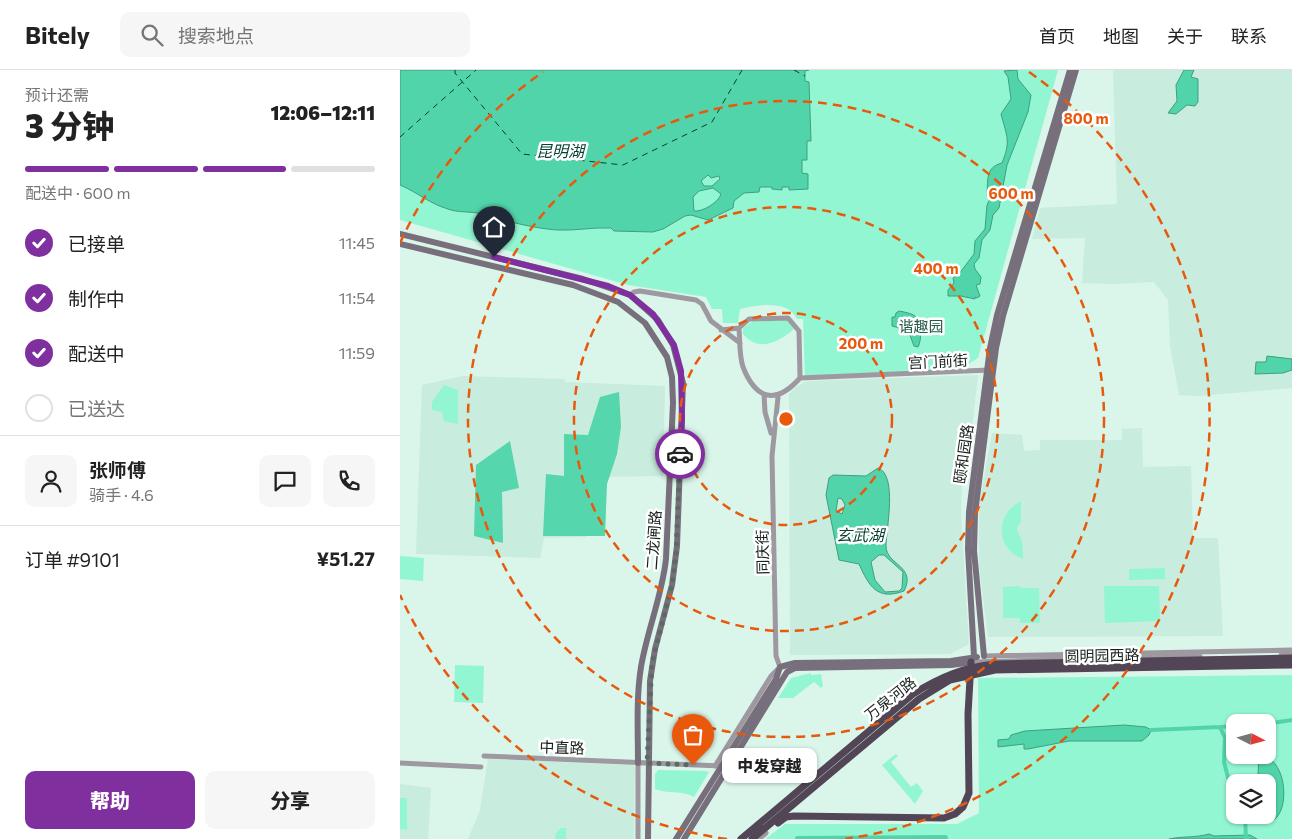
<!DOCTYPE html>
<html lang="zh">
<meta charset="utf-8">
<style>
body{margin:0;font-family:Commissioner,"Noto Sans SC",sans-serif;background:#f6f6f6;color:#222;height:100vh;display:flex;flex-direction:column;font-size:19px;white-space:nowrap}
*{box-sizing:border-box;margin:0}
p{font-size:16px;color:#767676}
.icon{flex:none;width:28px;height:28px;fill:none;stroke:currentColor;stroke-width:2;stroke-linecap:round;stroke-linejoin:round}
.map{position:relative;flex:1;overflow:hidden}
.details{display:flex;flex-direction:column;background:#fff;width:400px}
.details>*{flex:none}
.needle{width:32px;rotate:96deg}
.fabs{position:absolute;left:826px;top:644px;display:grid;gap:10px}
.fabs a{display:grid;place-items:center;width:50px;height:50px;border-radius:10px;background:#fff;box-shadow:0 1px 4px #0004;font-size:25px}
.pin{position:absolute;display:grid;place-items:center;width:42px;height:42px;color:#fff;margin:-51px -21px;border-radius:50% 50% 50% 0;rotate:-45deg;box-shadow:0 0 5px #0007}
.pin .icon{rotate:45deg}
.courier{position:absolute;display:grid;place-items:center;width:50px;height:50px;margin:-25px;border:4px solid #802f9e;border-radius:50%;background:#fff;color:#222;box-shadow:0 1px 6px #0007}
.bubble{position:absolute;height:35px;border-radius:10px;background:#fff;box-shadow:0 1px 4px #0004;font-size:16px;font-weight:800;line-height:35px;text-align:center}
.head em{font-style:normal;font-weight:800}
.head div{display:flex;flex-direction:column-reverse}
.head{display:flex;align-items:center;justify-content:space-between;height:85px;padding:0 25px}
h1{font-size:32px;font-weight:800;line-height:38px}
.bar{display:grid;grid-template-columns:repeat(4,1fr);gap:8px 5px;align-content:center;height:60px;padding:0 25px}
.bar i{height:6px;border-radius:4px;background:#e0e0e0}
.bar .selected{background:#802f9e}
.bar p{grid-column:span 4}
.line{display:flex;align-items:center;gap:12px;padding:0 25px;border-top:1px solid #e0e0e0}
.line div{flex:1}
.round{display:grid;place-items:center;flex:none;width:52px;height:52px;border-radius:10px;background:#f6f6f6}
ol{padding:0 25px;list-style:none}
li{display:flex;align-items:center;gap:15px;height:55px}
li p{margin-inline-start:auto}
li .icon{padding:5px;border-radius:50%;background:#802f9e;color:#fff;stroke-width:4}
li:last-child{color:#767676}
li i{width:28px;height:28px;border:2px solid #e0e0e0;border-radius:50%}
.action{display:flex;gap:10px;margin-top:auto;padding:10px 25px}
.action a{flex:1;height:58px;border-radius:10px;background:#802f9e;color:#fff;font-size:20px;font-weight:800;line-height:58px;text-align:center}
.action a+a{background:#f6f6f6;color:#222}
header{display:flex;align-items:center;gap:30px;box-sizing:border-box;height:70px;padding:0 25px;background:#fff;border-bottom:1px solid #e0e0e0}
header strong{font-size:24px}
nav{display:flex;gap:28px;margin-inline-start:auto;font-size:18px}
.search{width:350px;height:45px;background:#f6f6f6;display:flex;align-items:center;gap:12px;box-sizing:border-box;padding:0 18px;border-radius:10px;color:#767676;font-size:19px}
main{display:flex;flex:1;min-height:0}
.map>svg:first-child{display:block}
.built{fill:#c8ecdd}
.green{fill:#93f6d2;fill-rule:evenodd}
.forest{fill:#55d6ac}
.water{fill:#52d4aa;stroke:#409e7f;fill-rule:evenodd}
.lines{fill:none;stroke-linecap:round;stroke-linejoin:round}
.canal{stroke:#52d4aa;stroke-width:4}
.river{stroke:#52d4aa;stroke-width:6}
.ferry{stroke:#043f2f;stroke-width:1;stroke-dasharray:6 5;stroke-linecap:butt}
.tertiary{stroke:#9e98a1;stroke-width:5}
.secondary{stroke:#786f7c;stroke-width:6}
.trunk{stroke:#524656;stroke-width:7}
.done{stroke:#5b6b64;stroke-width:5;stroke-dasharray:0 9}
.route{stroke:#802f9e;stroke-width:6}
.ring{fill:none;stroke:#e8590c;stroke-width:2.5;stroke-dasharray:9 6}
.labels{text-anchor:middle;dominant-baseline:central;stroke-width:5;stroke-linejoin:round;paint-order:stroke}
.park-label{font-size:15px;fill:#265a48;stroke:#fff}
.street-label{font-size:15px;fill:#16201c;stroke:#fff}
.water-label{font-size:16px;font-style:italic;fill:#043f2f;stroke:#fff}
.centre{fill:#e8590c;stroke:#fff;stroke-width:2.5}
.ring-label{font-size:15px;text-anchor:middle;font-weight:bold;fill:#e8590c;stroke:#fff;stroke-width:5;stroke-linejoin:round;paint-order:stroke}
</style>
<header>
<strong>Bitely</strong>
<div class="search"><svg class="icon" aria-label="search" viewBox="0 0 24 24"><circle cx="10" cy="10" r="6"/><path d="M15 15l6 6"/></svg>搜索地点</div>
<nav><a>首页</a><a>地图</a><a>关于</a><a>联系</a></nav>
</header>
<main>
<section class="details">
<div class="head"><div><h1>3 分钟</h1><p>预计还需</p></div><em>12:06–12:11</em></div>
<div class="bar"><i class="selected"></i><i class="selected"></i><i class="selected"></i><i></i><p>配送中 · 600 m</p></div>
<ol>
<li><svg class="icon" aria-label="check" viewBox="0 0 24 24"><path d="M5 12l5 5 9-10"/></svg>已接单<p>11:45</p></li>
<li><svg class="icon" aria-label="check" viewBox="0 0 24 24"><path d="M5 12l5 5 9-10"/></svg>制作中<p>11:54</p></li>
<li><svg class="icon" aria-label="check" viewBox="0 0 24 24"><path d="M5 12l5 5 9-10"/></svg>配送中<p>11:59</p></li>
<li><i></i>已送达</li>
</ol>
<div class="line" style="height:90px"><a class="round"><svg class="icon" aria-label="person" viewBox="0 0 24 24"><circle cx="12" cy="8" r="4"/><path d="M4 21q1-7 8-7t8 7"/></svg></a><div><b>张师傅</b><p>骑手 · 4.6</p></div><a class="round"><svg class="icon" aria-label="chat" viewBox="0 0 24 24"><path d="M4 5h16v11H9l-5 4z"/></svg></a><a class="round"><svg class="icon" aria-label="phone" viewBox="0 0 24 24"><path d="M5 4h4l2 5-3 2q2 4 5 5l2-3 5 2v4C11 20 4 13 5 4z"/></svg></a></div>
<div class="line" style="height:65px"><div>订单 #9101</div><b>¥51.27</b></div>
<div class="action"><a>帮助</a><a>分享</a></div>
</section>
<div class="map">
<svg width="892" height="769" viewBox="0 0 892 769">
<rect width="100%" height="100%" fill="#daf5e9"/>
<path class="built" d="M713,0H892V318L798,326L779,325L770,276L768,230L754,212L713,214L682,213L685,168L632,169L640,138L717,134Z
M578,305L572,358L563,382L561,443L569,574L550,584L390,585L389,324L396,317L407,311Z
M63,306L164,309L165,312L265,316L263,406L192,407L188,419L186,467L144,468L140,488L16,484L22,315Z
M742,358L743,397L791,396L793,468H818L823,566L588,567L579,496V435L592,363L622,365L624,381L640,380V370H722V359Z
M88,689L232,695L235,697L234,769H68L80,740Z
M0,714L31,718L28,769H0Z"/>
<path class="green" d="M0,0H658L578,288L561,299L405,306L403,249H397C388,229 358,235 340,239L338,253H323L322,239H312L306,227L228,215L0,150Z
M387,250L395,257L393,260C378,272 359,283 343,264V258L353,251Z
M44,315L58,320V354L44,351L42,342L32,340V332Z
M621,431V452C612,461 621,464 622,472C623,478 623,484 623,489C595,479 595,444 621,431Z
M0,486L24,488L23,511L0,509Z
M765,498V509L729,510V499Z
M620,516V518H639L640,553H620V548H603V517Z
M704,516H759L760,551L705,553Z
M55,595L84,596L83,633L54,632Z
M411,603V605L421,604L423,616L421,618L414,612L393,628H378L391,608Z
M892,605V769H365L385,754H557L579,743L578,608ZM835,652H868V685H835ZM835,712H868V745H835Z
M496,684L498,686L491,692L511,717L517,713L523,721L515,734L482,695Z
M258,700L305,701L309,702L294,727C282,720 267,724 255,719V704Z
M0,728H7V760L0,759Z
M161,758H166V769H155L156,763Z"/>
<path class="forest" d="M219,322L221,357L217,384L207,414L205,466H143L146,404L164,406V364L188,365L200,327Z
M110,371L119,418L102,422L103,473L74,466L76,395Z"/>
<path class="water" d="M0,0H409L405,1V11L409,12L411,71H407V90H402V103L408,104V119L389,120V117H382V120L372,119V117H360L359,122L344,123L334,131L333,138L308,150L291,145L285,146L263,159L253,162L214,161L211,158C193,157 175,161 157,160C131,158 107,151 82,144C71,141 58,143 48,139C30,134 17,122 0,115ZM308,105L311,108L319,106L320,109L312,116H304L301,111ZM313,118L321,124C319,132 303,142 294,141L293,127L299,121Z
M617,0L618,9L631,25L628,42L607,95L599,138L593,145L590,160L582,170L579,188L574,194L575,199L581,207L580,214L576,215L580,226L577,228L575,227V229L561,226H548V220L554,213L553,208L559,204L574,184L575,171L585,159L587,135L590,129L587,126C588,111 585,97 602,93C611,71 607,67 601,44L611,29L608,7L604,1Z
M784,0H794L791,7L798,9V32L795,36L787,35L776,44L768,43L777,31L776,15Z
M499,241C504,242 511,243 515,246C522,251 522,270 518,277L514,276L508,260L492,256V247H495L496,243Z
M867,286L892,289V300L883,303L855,304L856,292H866Z
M478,398C498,405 486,460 486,476C486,495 517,496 504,521C477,531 469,516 459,494L439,490L426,425L429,408L433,405L466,406ZM438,428L442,429L445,435L442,444L436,441ZM479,485H484L503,502L502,518L499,521L485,522L475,510L471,492Z
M724,655L746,657L751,660L749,665L742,671H669L628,679H624V674L598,677V670L609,669L611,665L625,661Z
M859,685C885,686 891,735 875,749L855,747L868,745L871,734L868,724V712H864L858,704Z
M809,764L814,766L850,765L857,769H769C782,766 795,768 809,764Z"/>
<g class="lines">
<path class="canal" d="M872,653L892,650
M835,656L820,657L825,668L824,692L832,723L835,728
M751,660L820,657
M845,745L846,769H848"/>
<path class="river" d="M398,769L545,768"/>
<path class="ferry" d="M55,0V3L122,84L223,95L312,52L342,0
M394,0L405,6
M0,67L76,0"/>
<path class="tertiary" d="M230,225L234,222L240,221L296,230L302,234L311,251L340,273
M388,248L399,261L400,308C376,335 356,330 343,297C339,285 340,270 339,258L349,249Z
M321,260L339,258
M400,308L589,300
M364,324L365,342L371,363
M378,327L372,386L376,586L380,597
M881,585L892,584
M584,586L892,580
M571,592L800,586
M84,686L321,696
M0,693L81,697
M238,693V769
M315,696L371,606L379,598
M359,769L366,763"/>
<path class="secondary" d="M0,164L183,209L230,225L258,250L273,275L283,313L277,476L272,515L255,579L250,611L248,769
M0,174L173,215L218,232L245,253L267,287L272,307L273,333L266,489C262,526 247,561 241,597C236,628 238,661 238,693
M584,586L574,481L575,443L596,278L603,246L676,0
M574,587L568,479L569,442L590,278L597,245L670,0
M276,769L376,609L380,597L395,593L551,591L577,587
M284,769L387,602L395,598L551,595L566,593"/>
<path class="trunk" d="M378,753L386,747L394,746L544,748L555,744L563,737L569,723L568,644L571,592
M341,769L513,624C540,607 564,597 595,594L892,588
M352,769L519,629L550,610L595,600L892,595"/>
</g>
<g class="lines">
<path class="done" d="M280,384L276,484L272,515L252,593L247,693L293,695"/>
<path class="route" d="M94,187L208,216L230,225L253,244L274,275L281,301L282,349L280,384"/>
</g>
<g class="ring">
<circle cx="386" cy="349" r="106"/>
<circle cx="386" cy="349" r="212"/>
<circle cx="386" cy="349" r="318"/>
<path d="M327 769A424 424 0 0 1 0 525M0 173A424 424 0 0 1 143 2M629 2A424 424 0 0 1 445 769"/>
</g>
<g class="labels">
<g class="park-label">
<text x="521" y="256">谐趣园</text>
</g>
<g class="street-label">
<text transform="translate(538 291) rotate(-3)">宫门前街</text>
<text transform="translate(563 384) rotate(-82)">颐和园路</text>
<text transform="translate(253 470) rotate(-86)">二龙闸路</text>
<text transform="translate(362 482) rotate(-91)">同庆街</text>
<text transform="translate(702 585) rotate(-1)">圆明园西路</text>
<text transform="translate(490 628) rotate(-38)">万泉河路</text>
<text transform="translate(162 677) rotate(2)">中直路</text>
</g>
<g class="water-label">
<text x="160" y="80">昆明湖</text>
<text x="460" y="464">玄武湖</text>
</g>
</g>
<circle cx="386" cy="349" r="8" class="centre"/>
<g class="ring-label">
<text x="686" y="54">800 m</text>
<text x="611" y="129">600 m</text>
<text x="536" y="204">400 m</text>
<text x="461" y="279">200 m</text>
</g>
</svg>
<div class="fabs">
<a><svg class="needle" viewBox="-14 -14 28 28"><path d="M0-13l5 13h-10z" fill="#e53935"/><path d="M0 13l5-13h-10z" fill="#767676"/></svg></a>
<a><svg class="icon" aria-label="layers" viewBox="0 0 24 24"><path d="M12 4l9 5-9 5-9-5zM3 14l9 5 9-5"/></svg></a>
</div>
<div class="pin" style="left:293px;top:695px;background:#ea580c"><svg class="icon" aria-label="bag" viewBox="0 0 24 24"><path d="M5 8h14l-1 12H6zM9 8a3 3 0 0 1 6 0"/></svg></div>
<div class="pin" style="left:94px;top:187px;background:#1f2937"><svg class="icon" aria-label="home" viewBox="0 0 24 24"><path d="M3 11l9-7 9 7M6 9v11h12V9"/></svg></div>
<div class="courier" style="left:280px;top:384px"><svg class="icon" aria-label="car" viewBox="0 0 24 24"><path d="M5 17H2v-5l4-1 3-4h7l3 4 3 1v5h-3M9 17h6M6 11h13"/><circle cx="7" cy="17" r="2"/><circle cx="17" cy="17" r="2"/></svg></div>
<div class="bubble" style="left:322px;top:678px;width:95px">中发穿越</div>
</div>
</main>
